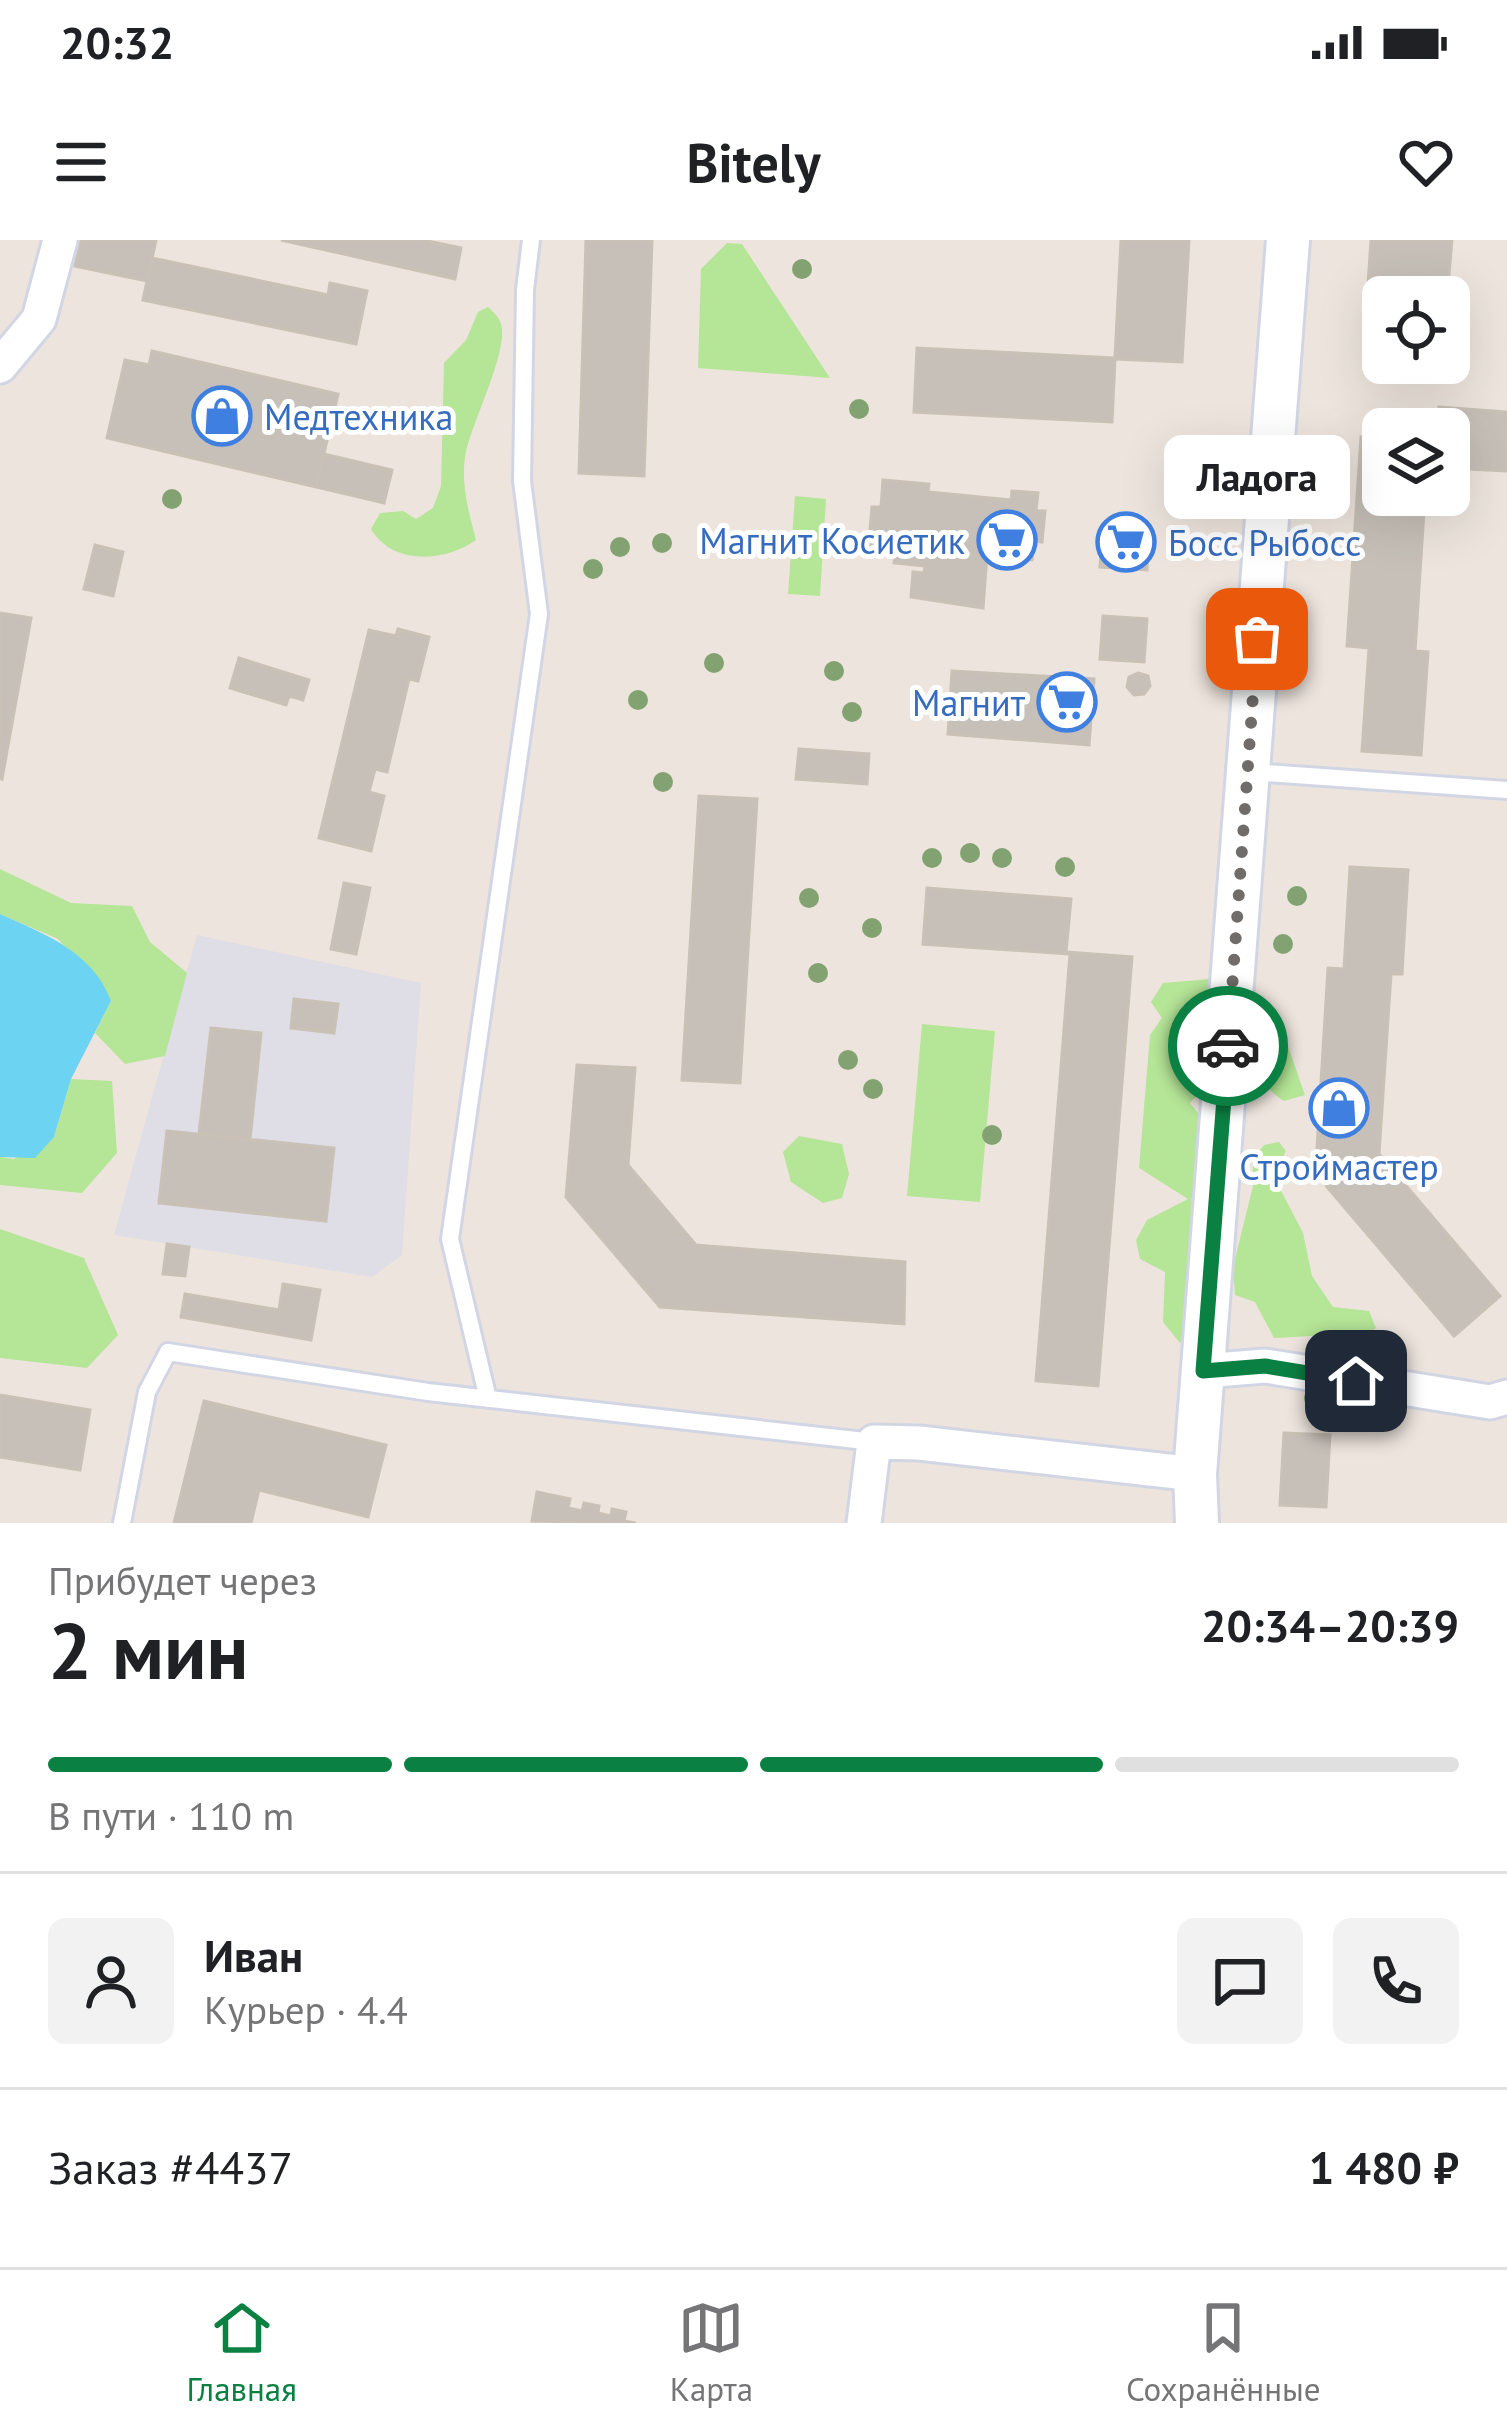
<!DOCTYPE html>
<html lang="ru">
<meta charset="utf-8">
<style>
body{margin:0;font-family:"PT Sans",sans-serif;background:#f2f2f2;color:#202124;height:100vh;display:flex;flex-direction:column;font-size:45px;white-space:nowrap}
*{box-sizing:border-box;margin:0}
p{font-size:39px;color:#757577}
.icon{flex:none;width:66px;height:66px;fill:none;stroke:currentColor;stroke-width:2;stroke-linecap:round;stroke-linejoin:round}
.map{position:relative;height:1283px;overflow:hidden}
.side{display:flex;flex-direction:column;background:#fff;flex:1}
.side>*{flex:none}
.tools{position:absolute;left:1362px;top:36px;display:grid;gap:24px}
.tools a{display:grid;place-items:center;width:108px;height:108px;border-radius:18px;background:#fff;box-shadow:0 12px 48px #0002;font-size:60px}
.pin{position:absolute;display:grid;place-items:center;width:102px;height:102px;color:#fff;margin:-51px;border-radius:24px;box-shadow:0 6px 18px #0006}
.courier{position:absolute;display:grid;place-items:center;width:120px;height:120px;margin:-60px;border:9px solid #0b8043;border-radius:50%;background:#fff;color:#222;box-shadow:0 3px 15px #0007}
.bubble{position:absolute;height:84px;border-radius:18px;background:#fff;box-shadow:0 12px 48px #0002;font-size:39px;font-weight:700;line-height:84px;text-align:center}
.head em{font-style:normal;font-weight:700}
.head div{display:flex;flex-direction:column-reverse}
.head{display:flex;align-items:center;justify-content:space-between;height:204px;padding:0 48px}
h1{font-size:78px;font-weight:700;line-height:90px}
.bar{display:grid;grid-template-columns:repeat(4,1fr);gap:18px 12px;align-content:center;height:144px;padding:0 48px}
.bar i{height:15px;border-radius:9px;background:#e0e0e0}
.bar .active{background:#0b8043}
.bar p{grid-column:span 4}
.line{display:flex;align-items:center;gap:30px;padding:0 48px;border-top:3px solid #e0e0e0}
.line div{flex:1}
.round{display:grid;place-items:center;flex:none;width:126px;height:126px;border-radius:18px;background:#f2f2f2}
.status{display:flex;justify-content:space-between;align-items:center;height:84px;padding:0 60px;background:#fff;direction:ltr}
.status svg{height:33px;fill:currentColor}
header{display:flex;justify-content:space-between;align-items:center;height:156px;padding:0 48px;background:#fff;font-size:54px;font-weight:700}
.dock{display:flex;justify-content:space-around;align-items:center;height:168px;border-top:3px solid #e0e0e0;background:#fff;font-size:33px;color:#757577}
.dock a{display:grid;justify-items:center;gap:6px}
.dock .active{color:#0b8043}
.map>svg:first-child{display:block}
.industrial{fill:#dfdde5}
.green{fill:#b5e597}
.water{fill:#6cd4f2}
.building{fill:#c6c0b8;stroke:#c9c1b6;stroke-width:3}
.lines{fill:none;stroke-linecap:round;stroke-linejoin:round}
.service-casing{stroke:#d2d6e4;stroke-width:22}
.minor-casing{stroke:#d2d6e4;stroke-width:39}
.tertiary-casing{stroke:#d2d6e4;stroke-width:48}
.service{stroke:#fff;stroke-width:16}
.minor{stroke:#fff;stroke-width:33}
.tertiary{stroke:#fff;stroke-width:42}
.tree{fill:#83a271}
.done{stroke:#6f6c69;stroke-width:12;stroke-dasharray:0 21.6}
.route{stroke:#0b8043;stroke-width:15}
.labels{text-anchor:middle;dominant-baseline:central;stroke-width:10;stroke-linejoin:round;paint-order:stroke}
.shop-label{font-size:36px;fill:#366cbe;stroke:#fff;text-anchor:start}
</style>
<div class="status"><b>20:32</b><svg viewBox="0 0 49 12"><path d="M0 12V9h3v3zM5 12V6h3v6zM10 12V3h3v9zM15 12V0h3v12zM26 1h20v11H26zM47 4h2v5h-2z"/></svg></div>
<header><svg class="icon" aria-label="menu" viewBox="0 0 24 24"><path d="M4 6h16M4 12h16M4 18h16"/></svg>Bitely<svg class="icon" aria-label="heart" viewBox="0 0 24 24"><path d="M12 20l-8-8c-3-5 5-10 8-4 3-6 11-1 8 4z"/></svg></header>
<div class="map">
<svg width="1507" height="1283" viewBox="0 0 1507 1283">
<rect width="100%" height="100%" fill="#ede5dd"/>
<path class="industrial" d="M197,695L421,743L402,1015L372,1037L114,995Z"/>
<path class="green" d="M727,3L742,4L830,138L698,128L701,29Z
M488,67C492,71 497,75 500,81C512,107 470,184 465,217C461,246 469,273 476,300C445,322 393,326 371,289L380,273L403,271L416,279L433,268L441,246L444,123L466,100L478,72Z
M795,256L826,259L820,356L788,354Z
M0,629L71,663L132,666L150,702L187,733L165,816L125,824L95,793L111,761L58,699L0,674Z
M1210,739L1219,755L1201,789L1210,841L1190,863L1217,897L1198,1075L1180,1103L1163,1082L1165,1032L1140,1019L1136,1000L1147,980L1188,959L1139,928L1150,795L1162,778L1151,762L1163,743Z
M922,784L995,791L980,962L907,956Z
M1281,786L1305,855L1284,861C1257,844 1249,819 1246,788Z
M71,839L112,841L117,913L82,953L0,945V917L14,919L54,897Z
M799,896L842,904L849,934L842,958L823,963L791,942L783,912Z
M1279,902L1286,911L1274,937L1303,993L1312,1036L1333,1067L1369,1071L1376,1088L1369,1093L1274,1098L1255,1062L1235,1055L1233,1027L1253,946V919L1264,905Z
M0,989L84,1018L118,1095L87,1128L0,1118Z"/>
<path class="water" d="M0,674C45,694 93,712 111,761L71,839L54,897L35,918L0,917Z"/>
<path class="building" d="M81,0H156L147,41L75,26Z
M281,0H423L461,8L455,39Z
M586,0H652L644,236L579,233Z
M1121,0H1189L1182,122L1115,119L1112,182L914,172L917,108L1115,118Z
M1371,0H1452L1447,57H1383V76L1366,75Z
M152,18L328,55L330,43L367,51L356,104L143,60Z
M152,111L338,154L316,247L107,198L125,120L149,125Z
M1439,167L1507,172V231L1449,228V189H1438Z
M1361,197L1383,198V255H1425L1415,411L1428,412L1421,515L1362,511L1369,408L1347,406Z
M324,214L392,230L384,263L316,247Z
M883,240L929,244L928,252L939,253L1011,260L1012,251L1038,253L1036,271H1045L1042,302L1034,301L1032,320L987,316L983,368L911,357L913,332L924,333L925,326L894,323L895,314L868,311L872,267H881Z
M1103,284L1149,287L1147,330L1100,327Z
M95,305L123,312L113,356L84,349Z
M0,373L31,378L2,539L0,538Z
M1103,376L1147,379L1144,422L1100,419Z
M398,389L429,397L418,441L409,439L387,532L375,529L369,552L384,556L371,611L319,598L369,390L396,396Z
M239,418L309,440L303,460L289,456L286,465L230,448Z
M952,431L1094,439L1089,505L948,494Z
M1138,433L1148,436L1150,446L1144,454L1134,455L1127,447L1129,437Z
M799,509L869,514L867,544L796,539Z
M699,556L757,559L740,843L682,840Z
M1350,627L1408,630L1402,734H1391L1379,914L1500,1056L1454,1096L1327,947L1320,934L1317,908L1328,728L1344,729Z
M344,643L370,648L356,714L331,709Z
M927,648L1071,659L1066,712L1132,717L1098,1146L1036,1141L1070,714L923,704Z
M294,759L338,764L334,793L291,788Z
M211,788L261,793L250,900L199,894Z
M577,825L635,828L628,925L696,1005L905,1022L904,1084L660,1067L566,957Z
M167,891L334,908L326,981L159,963Z
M167,1004L189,1007L185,1036L163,1034Z
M283,1044L320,1050L311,1100L181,1077L185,1054L279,1070Z
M0,1155L90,1170L80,1230L0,1217Z
M204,1161L386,1205L368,1277L259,1250L251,1283H174Z
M1284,1193L1330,1195L1326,1267L1280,1265Z
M537,1252L570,1259L568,1268L582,1271L584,1263L599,1266L598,1273L611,1276L612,1269L626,1272L624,1281L636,1283L532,1281Z"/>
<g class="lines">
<defs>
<path id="service" d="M1251,532L1507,550
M488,1159L450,999L539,374L522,241L525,50L531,0
M122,1283L147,1152L168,1112L428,1152L874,1202"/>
<path id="minor" d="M0,126L39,79L60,0
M1203,1131L1265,1126L1490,1162L1507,1157
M864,1283L874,1202L919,1203L1195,1234"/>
<path id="tertiary" d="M1197,1283L1195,1234L1288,0"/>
</defs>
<use href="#service" class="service-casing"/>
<use href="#minor" class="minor-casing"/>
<use href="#tertiary" class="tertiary-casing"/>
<use href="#service" class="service"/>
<use href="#minor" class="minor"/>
<use href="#tertiary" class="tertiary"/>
</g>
<g class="tree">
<circle cx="802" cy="29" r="10"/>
<circle cx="859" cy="169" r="10"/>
<circle cx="172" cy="259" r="10"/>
<circle cx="662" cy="303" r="10"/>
<circle cx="620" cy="307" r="10"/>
<circle cx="593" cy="329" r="10"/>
<circle cx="714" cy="423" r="10"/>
<circle cx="834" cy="431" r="10"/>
<circle cx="638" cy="460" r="10"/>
<circle cx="852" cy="472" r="10"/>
<circle cx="663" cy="542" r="10"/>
<circle cx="970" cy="613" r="10"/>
<circle cx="932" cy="618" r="10"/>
<circle cx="1002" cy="618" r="10"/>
<circle cx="1065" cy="627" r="10"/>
<circle cx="1297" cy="656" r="10"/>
<circle cx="809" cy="658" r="10"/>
<circle cx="872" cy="688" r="10"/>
<circle cx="1283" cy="704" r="10"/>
<circle cx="818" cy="733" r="10"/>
<circle cx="848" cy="820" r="10"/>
<circle cx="873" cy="849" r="10"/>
<circle cx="992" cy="895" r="10"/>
<circle cx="1314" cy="1158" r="10"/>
<circle cx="1384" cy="1172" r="10"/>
</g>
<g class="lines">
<path class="done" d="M1228,806L1257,399"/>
<path class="route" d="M1228,806L1203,1131L1265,1126L1356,1141"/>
</g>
<defs>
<symbol id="shop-ring" viewBox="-11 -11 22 22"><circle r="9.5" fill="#fff" stroke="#3f7fe0" stroke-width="1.5"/><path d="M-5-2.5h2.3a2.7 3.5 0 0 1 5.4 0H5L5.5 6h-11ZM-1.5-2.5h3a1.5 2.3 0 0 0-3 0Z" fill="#3f7fe0"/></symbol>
<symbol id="supermarket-ring" viewBox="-11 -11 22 22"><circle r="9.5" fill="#fff" stroke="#3f7fe0" stroke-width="1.5"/><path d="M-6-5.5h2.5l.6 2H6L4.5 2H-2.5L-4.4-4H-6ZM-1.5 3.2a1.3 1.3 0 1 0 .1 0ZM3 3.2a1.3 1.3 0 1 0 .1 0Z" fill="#3f7fe0"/></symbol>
</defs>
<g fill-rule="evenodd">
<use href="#shop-ring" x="189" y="143" width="66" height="66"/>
<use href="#supermarket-ring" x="974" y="267" width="66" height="66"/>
<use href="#supermarket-ring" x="1093" y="269" width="66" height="66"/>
<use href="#supermarket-ring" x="1034" y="429" width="66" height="66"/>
<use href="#shop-ring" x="1306" y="835" width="66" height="66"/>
</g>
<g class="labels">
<g class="shop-label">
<text x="264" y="176">Медтехника</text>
<text x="965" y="300" text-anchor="end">Магнит Косиетик</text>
<text x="1168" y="302">Босс Рыбосс</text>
<text x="1025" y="462" text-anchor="end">Магнит</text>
<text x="1339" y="926" text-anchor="middle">Строймастер</text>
</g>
</g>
</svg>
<div class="tools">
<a><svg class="icon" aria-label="locate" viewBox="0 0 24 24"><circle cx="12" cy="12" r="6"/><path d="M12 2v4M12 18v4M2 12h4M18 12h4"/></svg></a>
<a><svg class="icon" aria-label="layers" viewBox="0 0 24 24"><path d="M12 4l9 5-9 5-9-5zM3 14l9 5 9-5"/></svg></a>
</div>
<div class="pin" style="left:1257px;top:399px;background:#ea580c"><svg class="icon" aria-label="bag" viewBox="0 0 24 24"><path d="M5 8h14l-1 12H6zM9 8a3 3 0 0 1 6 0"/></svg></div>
<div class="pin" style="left:1356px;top:1141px;background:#1f2937"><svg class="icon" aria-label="home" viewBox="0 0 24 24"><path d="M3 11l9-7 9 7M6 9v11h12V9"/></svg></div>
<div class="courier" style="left:1228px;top:806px"><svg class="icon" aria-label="car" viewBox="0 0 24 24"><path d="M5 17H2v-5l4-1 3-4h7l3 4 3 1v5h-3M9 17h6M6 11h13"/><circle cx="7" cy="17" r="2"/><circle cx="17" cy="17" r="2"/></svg></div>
<div class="bubble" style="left:1164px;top:195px;width:186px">Ладога</div>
</div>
<section class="side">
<div class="head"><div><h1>2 мин</h1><p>Прибудет через</p></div><em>20:34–20:39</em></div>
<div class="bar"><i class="active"></i><i class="active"></i><i class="active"></i><i></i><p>В пути · 110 m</p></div>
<div class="line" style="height:216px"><a class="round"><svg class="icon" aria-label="person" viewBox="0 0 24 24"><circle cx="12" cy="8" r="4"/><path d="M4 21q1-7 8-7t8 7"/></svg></a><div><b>Иван</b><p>Курьер · 4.4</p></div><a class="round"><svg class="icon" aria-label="chat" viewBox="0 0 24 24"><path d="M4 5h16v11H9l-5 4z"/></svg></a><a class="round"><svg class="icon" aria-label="phone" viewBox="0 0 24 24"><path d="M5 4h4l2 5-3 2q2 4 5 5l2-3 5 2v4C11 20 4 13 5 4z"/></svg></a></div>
<div class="line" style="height:156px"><div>Заказ #4437</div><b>1 480 ₽</b></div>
</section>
<nav class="dock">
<a class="active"><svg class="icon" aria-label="home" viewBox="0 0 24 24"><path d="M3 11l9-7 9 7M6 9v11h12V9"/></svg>Главная</a>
<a><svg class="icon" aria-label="map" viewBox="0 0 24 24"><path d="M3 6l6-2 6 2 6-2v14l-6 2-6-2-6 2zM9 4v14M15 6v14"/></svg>Карта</a>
<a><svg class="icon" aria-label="saved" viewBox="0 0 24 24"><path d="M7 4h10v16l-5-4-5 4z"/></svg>Сохранённые</a>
</nav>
